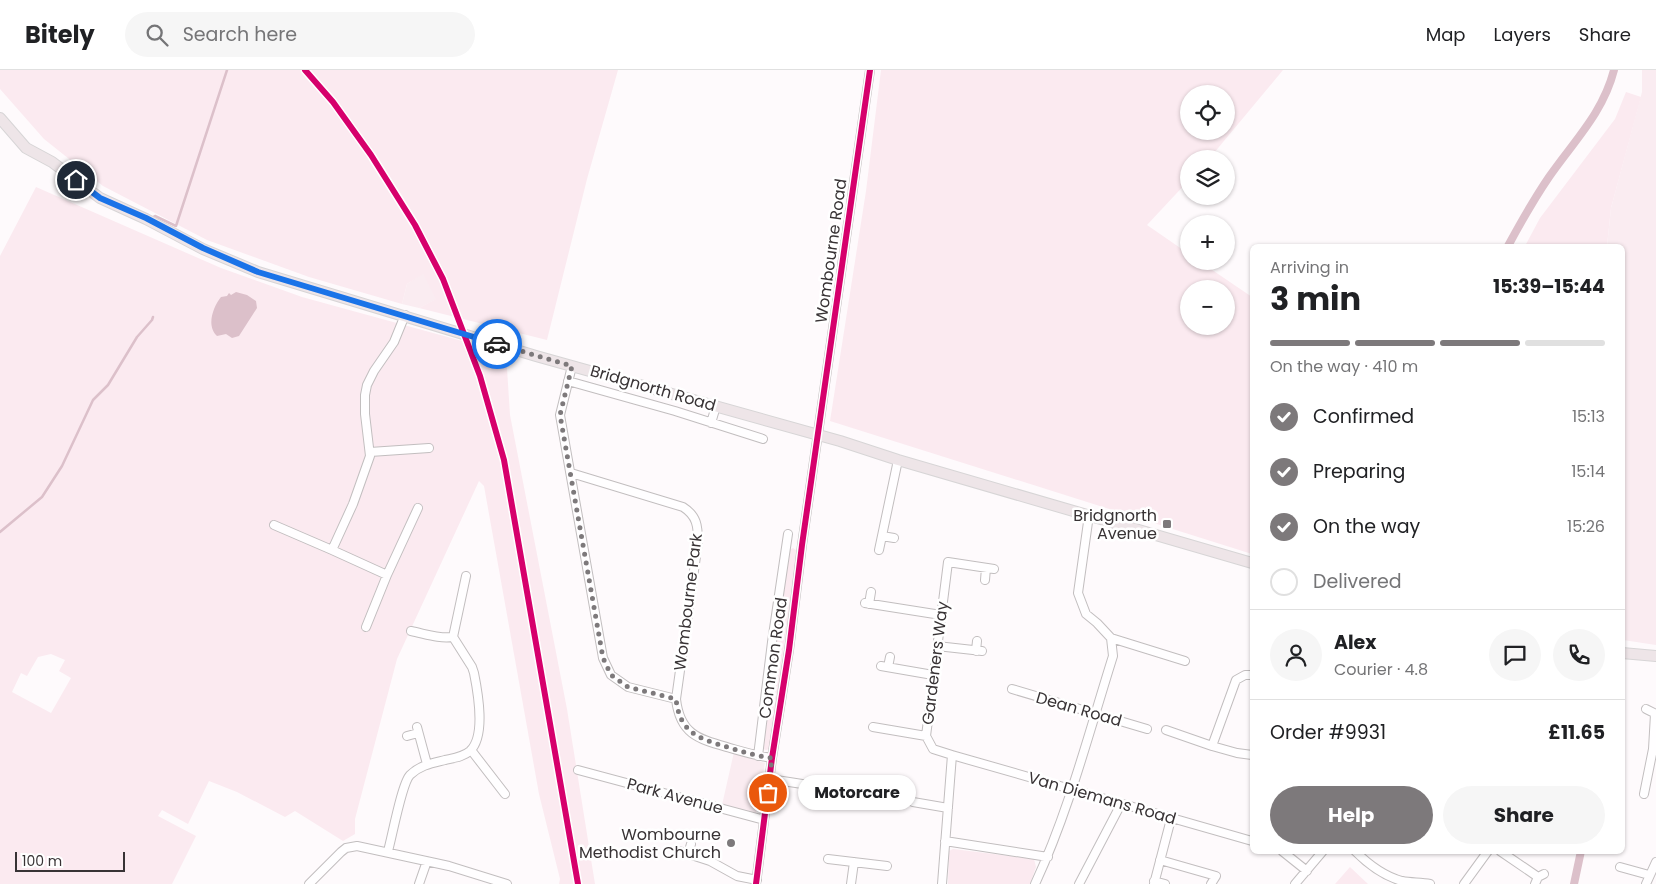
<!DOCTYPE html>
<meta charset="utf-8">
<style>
body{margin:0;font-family:Poppins,sans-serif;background:#f6f6f6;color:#202124;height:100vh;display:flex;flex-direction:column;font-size:19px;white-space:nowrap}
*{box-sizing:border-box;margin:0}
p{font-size:16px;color:#757577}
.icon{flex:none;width:28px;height:28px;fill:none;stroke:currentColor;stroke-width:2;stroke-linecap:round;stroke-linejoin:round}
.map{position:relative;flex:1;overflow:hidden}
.panel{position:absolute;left:1250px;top:174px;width:375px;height:610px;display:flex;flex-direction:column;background:#fff;border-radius:8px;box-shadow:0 1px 4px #0004}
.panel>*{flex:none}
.controls{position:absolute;left:1180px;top:15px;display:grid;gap:10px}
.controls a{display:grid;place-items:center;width:55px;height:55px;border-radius:50%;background:#fff;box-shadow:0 1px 4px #0004;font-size:25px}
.scale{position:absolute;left:15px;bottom:12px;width:110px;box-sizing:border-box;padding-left:5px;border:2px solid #383335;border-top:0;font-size:14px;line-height:18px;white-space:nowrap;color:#383335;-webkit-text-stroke:4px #fff;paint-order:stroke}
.pin{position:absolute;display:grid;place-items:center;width:42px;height:42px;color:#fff;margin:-21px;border:2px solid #fff;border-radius:50%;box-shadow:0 1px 5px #0007}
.courier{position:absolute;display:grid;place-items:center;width:50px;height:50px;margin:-25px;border:4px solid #1a73e8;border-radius:50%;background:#fff;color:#222;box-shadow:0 1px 6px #0007}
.bubble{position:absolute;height:35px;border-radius:18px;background:#fff;box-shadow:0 1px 4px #0004;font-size:16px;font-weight:700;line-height:35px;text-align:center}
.headline em{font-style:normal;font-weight:700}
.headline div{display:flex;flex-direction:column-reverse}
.headline{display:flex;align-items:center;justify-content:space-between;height:85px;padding:0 20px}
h1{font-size:32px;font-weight:700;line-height:38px}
.bar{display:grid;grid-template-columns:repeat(4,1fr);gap:8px 5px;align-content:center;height:60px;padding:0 20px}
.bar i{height:6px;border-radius:4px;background:#e0e0e0}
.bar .selected{background:#7d797b}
.bar p{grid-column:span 4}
.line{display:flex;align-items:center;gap:12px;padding:0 20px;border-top:1px solid #e0e0e0}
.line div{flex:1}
.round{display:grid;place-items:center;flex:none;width:52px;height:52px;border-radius:26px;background:#f6f6f6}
ol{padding:0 20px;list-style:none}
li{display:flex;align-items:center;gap:15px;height:55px}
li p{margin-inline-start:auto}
li .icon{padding:5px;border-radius:50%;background:#7d797b;color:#fff;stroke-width:4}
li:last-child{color:#757577}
li i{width:28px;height:28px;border:2px solid #e0e0e0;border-radius:50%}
.primary-button{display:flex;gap:10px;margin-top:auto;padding:10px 20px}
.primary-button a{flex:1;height:58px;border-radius:30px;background:#7d797b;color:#fff;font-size:20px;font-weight:700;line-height:58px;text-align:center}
.primary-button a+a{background:#f6f6f6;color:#202124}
header{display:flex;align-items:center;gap:30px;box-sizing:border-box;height:70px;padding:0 25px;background:#fff;border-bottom:1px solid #e0e0e0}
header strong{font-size:24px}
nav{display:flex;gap:28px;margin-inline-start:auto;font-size:18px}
.search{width:350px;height:45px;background:#f6f6f6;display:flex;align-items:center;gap:12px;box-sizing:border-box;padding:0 18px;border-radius:28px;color:#757577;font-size:19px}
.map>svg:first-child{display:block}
.built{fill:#faecf1}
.green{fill:#fbeaf0;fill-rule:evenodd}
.water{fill:#dcc0ca}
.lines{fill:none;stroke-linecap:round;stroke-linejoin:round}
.stream{stroke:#dcc0ca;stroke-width:2.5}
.canal{stroke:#dcc0ca;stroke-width:8}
.minor-casing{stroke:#c2bebf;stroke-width:10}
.major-casing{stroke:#d7d5d6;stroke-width:12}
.minor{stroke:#fffeff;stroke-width:8}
.major{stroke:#eee5e8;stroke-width:10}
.cycleway-casing{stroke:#fff;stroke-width:9}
.cycleway{stroke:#d6006c;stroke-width:6}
.done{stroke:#7d797b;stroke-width:5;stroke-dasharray:0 9}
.route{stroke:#1a73e8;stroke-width:6}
.poi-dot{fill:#7d797b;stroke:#fff;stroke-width:2}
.labels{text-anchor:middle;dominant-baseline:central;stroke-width:5;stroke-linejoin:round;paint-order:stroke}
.street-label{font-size:16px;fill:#383335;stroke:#fff}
.poi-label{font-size:16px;fill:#383335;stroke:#fff;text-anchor:end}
</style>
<header>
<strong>Bitely</strong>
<div class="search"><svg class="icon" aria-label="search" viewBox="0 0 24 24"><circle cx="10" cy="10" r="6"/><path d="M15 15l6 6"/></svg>Search here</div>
<nav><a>Map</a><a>Layers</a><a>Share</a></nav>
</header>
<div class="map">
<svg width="1656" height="814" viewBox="0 0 1656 814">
<rect width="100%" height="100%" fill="#fefafc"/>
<path class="built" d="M1642,0H1656V575L1623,570L1622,176H1607L1611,138L1642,22Z
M423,203L437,229L419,238L402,234L407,214Z
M734,682L765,693L756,743L722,735Z"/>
<path class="green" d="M0,0H618L587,109L547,270L419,238L436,229L423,204L407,214L402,234L309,207L207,170L103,116L44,69L0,19Z
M881,0H1283L1209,89H1189V110L1147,155L1189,184V191H1199L1252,227V484L830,351L866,121ZM1189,24H1226V61H1189ZM1189,219H1226V256H1189Z
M1626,22L1641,27L1611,138L1607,176H1525L1540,148L1615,49Z
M36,117L221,198L302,227L506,283L510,345L567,639L595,814H559L560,809L539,724L484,416L479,411L397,589L355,749V764L343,771L295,741L285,747L237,722L209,711L188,754L162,740L158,746L196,766L172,814H0V186ZM51,584L65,590L59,601L71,608L51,643L12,622L21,603L27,606L38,587Z
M793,478L797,481L770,679L766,680L763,679L775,578L789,480Z
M953,779L1034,789L1036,797L1030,814H948L949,781Z
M1350,797L1368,814H1335Z"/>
<path class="water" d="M236,222L247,225L256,231L257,238L239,266L232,268L226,264L217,266C206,256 213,237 221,227L227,226L229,223L231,225Z"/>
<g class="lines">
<path class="stream" d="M153,147L155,146L176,156L227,0
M0,462L42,427L62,396L93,330L108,315L137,267L152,250L153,247"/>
<path class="canal" d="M1508,176C1521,152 1534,129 1549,107C1574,71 1603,43 1614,0
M1574,814L1581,781"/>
<defs>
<path id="minor" d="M405,245L394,272L374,301L367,315L365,325V344L370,386L353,434L332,480L387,505L418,438
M572,296L560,345L603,588L611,605L628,617L676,629
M568,311L675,341L763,369
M711,353L716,336
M370,382L429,378
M571,403L683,437C697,446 698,456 698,472L676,629C680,665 699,669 730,678C744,682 757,686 772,688
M274,455L332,480
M882,466L894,468
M879,480L898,390
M985,510L986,498
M865,533L941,545
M869,534L871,522
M366,557L387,505
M411,561C426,564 439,569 453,567
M1111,568L1185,591
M937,576L982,581
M976,581L977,571
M881,596L933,605
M888,597L890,587
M1252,605H1245L1236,610L1212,676L1237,683L1252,685
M1012,619L1147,659
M1646,639L1656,644
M417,657L427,694
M873,657L926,666
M1166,660L1212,676
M407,666L418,663
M471,680L505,724
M952,685L1252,771
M758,686L772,572L788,464
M578,700L764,750
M770,709L905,730
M1644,724L1653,679L1655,644
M913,732L948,738
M945,771L1048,787
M388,781C392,767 402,713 410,705C420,695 433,693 445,690C454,688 463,687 470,681C486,666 478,623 474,603L472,597L453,567L466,506
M679,781L710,791L737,806L757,810
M1282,781L1307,801
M1355,781C1368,794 1383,806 1402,811C1411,813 1421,812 1430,814
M1500,781L1538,807
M688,784L691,774
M828,789L887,796
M1160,790L1216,806L1211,814
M1620,797L1649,805
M1154,811L1165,814
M309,814L341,782L346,778L357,776L449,796L507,814
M419,814L427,791
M756,814L772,688L789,580L802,475L870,0
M851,814L854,792
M942,814L952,685L933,679L926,666L948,492L994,499
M1035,814C1069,741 1089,662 1113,586L1111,568L1097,553L1086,544L1078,523L1089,445
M1079,814L1121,734
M1154,814L1171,749
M1295,814L1323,781
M1464,814L1488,781
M1535,814L1538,807L1544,804
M1646,814L1656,792"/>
<path id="major" d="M0,48L26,78L52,92L100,128L146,149L203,179L258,202L536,286L840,371L898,390L1252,493
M1622,583L1656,586"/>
</defs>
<use href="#minor" class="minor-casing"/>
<use href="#major" class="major-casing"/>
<use href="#minor" class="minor"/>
<use href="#major" class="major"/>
<defs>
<path id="cycleway" d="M305,0L333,32L371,85L415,155L443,209L480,306L504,390L578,814
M756,814L772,688L789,580L802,475L870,0"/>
</defs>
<use href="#cycleway" class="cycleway-casing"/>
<use href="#cycleway" class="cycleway"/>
</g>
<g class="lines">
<path class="done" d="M497,274L572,296L560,345L603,588L611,605L628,617L676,629C680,663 698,668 727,677C742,682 757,686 772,688L768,723"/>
<path class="route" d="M76,110L100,128L146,148L203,178L258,202L497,274"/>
</g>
<g class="poi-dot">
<rect x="1162" y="449" width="10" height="10" rx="2.5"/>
<circle cx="731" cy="773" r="5"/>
</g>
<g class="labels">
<g class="street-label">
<text transform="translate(831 181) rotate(-82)">Wombourne Road</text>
<text transform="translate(653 318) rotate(16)">Bridgnorth Road</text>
<text transform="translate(688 532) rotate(-83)">Wombourne Park</text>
<text transform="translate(773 588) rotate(-82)">Common Road</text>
<text transform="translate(935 593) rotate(-83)">Gardeners Way</text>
<text transform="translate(1079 639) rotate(16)">Dean Road</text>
<text transform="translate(675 726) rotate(15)">Park Avenue</text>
<text transform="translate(1102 728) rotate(16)">Van Diemans Road</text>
</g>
<g class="poi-label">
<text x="1157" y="445">Bridgnorth<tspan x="1157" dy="18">Avenue</tspan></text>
<text x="721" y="764">Wombourne<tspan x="721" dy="18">Methodist Church</tspan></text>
</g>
</g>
</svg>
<div class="controls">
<a><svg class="icon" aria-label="locate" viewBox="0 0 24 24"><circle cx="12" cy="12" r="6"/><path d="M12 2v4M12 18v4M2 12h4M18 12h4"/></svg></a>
<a><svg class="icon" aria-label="layers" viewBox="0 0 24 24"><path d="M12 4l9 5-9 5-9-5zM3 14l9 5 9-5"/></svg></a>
<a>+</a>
<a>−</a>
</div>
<div class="scale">100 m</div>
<div class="pin" style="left:768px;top:723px;background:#ea580c"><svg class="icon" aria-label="bag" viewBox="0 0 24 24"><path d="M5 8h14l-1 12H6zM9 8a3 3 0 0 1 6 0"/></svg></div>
<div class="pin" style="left:76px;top:110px;background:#1f2937"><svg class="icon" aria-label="home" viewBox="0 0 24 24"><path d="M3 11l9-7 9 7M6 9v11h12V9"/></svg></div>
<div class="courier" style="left:497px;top:274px"><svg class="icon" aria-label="car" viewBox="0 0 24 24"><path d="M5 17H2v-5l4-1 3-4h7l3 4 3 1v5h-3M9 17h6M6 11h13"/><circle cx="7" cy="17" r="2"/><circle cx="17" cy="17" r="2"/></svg></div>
<div class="bubble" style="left:798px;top:705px;width:118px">Motorcare</div>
<section class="panel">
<div class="headline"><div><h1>3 min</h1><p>Arriving in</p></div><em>15:39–15:44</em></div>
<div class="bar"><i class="selected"></i><i class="selected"></i><i class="selected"></i><i></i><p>On the way · 410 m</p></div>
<ol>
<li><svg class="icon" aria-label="check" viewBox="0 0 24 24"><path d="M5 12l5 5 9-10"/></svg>Confirmed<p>15:13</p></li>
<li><svg class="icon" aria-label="check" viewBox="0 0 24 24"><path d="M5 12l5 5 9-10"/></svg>Preparing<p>15:14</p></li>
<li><svg class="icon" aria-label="check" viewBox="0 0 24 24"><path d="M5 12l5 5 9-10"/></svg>On the way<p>15:26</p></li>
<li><i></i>Delivered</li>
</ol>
<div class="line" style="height:90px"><a class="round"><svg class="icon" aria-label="person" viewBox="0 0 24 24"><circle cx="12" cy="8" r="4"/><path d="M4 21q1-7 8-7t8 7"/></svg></a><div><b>Alex</b><p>Courier · 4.8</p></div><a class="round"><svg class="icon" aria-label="chat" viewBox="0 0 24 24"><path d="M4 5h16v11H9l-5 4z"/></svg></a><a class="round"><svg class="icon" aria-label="phone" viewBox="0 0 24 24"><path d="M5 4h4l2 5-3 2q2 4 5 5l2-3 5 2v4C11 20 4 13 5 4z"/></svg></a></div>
<div class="line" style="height:65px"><div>Order #9931</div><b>£11.65</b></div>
<div class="primary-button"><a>Help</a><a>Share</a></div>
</section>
</div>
